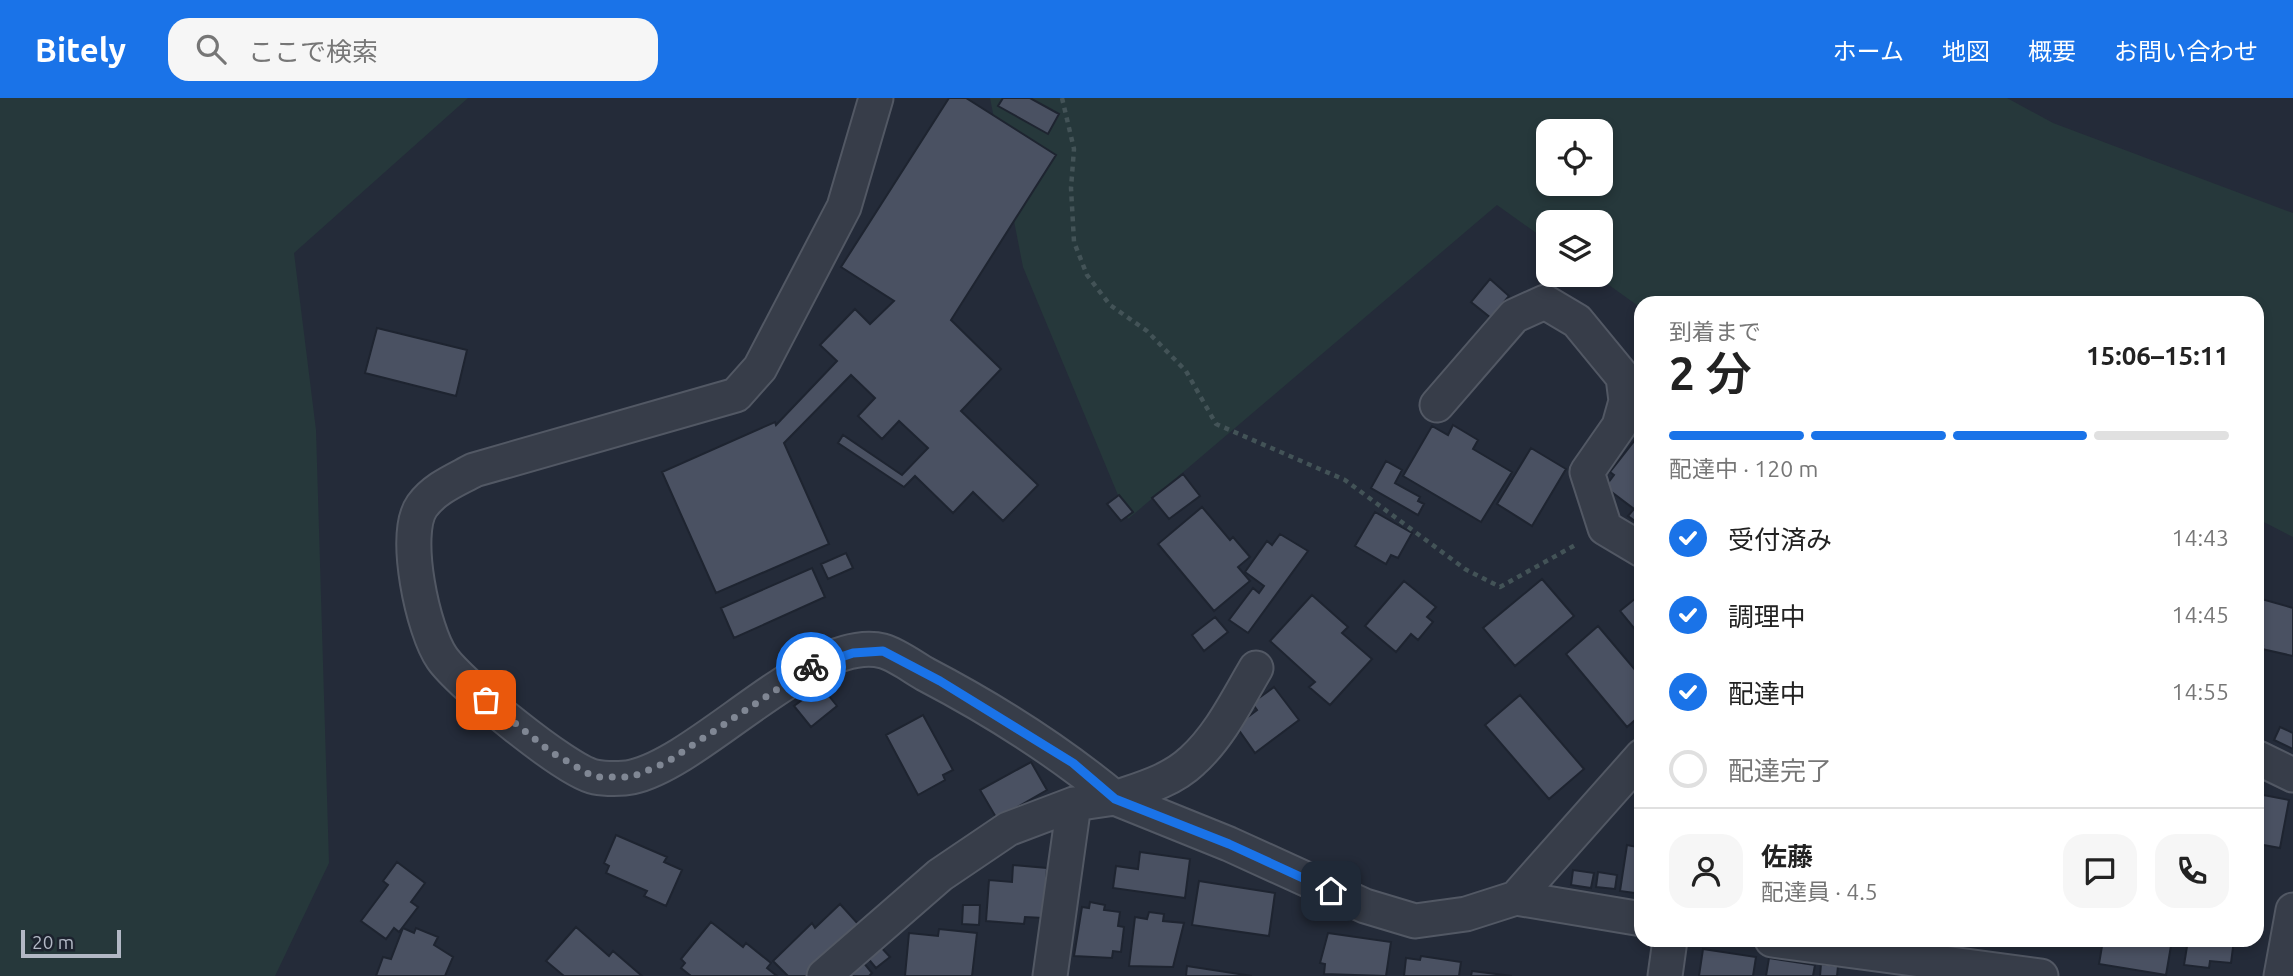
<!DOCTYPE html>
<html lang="ja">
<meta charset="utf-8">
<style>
body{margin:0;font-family:Ubuntu,"Noto Sans JP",sans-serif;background:#f6f6f6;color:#222;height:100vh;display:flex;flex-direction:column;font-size:26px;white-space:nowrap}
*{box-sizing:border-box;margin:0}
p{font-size:23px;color:#767676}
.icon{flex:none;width:38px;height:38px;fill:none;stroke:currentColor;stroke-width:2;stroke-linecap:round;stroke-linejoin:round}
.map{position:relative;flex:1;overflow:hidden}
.drawer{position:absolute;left:1634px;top:198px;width:630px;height:651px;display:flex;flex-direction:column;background:#fff;border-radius:21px;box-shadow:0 4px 10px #0003}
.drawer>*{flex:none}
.fabs{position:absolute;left:1536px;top:21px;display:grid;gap:14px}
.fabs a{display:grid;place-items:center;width:77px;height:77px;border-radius:14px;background:#fff;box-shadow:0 4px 10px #0003;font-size:35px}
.scale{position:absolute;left:21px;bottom:18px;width:100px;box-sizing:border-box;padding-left:7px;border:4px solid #b2b8c5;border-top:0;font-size:19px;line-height:24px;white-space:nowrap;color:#b2b8c5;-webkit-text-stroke:5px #1c222e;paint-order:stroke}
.pin{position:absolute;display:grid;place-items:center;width:60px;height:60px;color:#fff;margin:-30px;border-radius:14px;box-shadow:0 4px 10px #0006}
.courier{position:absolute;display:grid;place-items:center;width:70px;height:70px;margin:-35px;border:5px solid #1a73e8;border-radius:50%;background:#fff;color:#222;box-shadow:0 2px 9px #0007}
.overview em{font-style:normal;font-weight:600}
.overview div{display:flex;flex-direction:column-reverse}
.overview{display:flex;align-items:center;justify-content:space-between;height:119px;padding:0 35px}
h1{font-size:46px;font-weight:600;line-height:52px}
.bar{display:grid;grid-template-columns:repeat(4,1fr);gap:10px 7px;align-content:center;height:84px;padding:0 35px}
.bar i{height:9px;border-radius:5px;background:#e0e0e0}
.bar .current{background:#1a73e8}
.bar p{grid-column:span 4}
.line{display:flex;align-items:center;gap:18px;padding:0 35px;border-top:2px solid #e0e0e0}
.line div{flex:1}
.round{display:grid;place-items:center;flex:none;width:74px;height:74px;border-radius:21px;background:#f6f6f6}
ol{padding:0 35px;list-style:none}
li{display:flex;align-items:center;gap:21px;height:77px}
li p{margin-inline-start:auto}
li .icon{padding:7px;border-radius:50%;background:#1a73e8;color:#fff;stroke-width:4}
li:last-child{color:#767676}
li i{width:38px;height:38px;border:4px solid #e0e0e0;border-radius:50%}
header{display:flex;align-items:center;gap:42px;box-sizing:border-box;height:98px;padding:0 35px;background:#1a73e8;color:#fff}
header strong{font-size:33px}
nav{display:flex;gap:38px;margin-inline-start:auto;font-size:24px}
.search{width:490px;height:63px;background:#f6f6f6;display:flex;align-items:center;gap:18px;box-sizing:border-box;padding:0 24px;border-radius:21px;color:#767676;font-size:26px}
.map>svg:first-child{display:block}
.green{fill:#26383b;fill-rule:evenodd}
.building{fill:#4a5162;stroke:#1e2430;stroke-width:2}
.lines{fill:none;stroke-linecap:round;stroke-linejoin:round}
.minor-casing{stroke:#525864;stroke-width:37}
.path{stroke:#435357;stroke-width:4.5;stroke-dasharray:5 5;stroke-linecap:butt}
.minor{stroke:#373d49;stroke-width:33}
.done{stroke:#808794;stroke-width:7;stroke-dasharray:0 12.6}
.route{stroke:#1a73e8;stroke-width:9}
</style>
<header>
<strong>Bitely</strong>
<div class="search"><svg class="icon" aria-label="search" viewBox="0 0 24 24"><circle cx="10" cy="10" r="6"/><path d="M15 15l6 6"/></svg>ここで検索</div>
<nav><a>ホーム</a><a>地図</a><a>概要</a><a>お問い合わせ</a></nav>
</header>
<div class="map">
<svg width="2293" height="878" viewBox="0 0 2293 878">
<rect width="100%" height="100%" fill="#242b39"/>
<path class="green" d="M0,0H468L294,155L316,332L329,765L275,878H0Z
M990,0H2007L2053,25L2293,115V439L2258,421V205H1642L1641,210L1595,177H1601V124H1549V144L1497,107L1128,421L1023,169ZM1549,33H1601V86H1549Z"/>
<path class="building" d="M949,0H966L1056,57L951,222L1001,271L961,313L1038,387L1003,423L973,394L953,415L915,378L904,389L838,345L843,337L902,377L928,350L899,323L882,341L858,318L875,300L851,277L784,345L829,446L716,495L662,374L775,324L776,327L837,263L820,247L855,211L870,226L894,203L841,169Z
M1003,0H1030L1059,16L1048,36L998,8Z
M1490,181L1509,198L1491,220L1471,204Z
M377,230L467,252L456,298L365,275Z
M1453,327L1478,342L1473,351L1512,374L1481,424L1403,378L1432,328L1448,337Z
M1635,342L1642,347V428L1628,418L1634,411L1605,389L1614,377L1610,374Z
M1531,350L1566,371L1532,428L1497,406Z
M1386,363L1402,372L1395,385L1420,399L1418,403L1424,406L1418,417L1371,390Z
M1183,376L1200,398L1169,421L1152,400Z
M1119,397L1133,414L1121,423L1107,406Z
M1202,409L1230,442L1233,439L1250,459L1238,469L1250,483L1214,513L1158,446Z
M1375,414L1412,435L1398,460L1391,457L1386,466L1355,448Z
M1280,436L1308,453L1248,535L1229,522L1253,490L1259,495L1264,488L1245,474L1267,443L1272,447Z
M846,455L853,470L828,481L821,466Z
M812,470L825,499L734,540L721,510Z
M1542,481L1574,518L1515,568L1483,530Z
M1404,483L1436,509L1427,519L1433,524L1418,542L1411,536L1396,554L1365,528Z
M1642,495V540L1620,513Z
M1312,497L1348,529L1342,535L1372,561L1330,607L1309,589L1315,584L1270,543Z
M2258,500L2293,510V558L2262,551L2263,548L2258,546Z
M1215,519L1228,534L1204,553L1192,537Z
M1598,528L1642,580V616L1627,629L1566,556Z
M821,588L837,608L811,629L794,608Z
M1274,589L1299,622L1255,655L1236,628L1257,612L1252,605Z
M1520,597L1584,671L1549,701L1485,627Z
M923,617L953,672L943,677L945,682L918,697L886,637Z
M2280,629L2293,635V651L2274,642Z
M1031,664L1047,692L997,721L980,692Z
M2258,696L2289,702L2280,750L2258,746Z
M616,737L667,759L664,764L682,772L666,808L644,798L647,793L606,775L609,768L604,765Z
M1627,747L1642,750V796L1620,793Z
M1140,754L1190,761L1185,800L1113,790L1116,768L1138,771Z
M397,764L425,785L411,804L418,809L399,834L394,830L386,841L361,823L388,787L383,783Z
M1013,767L1047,770L1044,820L1025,819L1024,826L986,823L989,782L1012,784Z
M1573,772L1594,775L1591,790L1571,787Z
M1598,774L1617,777L1615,791L1596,789Z
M1199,783L1275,795L1269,838L1192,827Z
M1090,804L1105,807L1104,812L1120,814L1118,828L1124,829L1121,854L1113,853L1112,860L1074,858L1082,809L1089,810Z
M840,806L859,827L806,878H788L773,863L812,825L815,830Z
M963,807H980L979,827L962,826Z
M1149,814L1164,816L1163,823L1184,825L1173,869L1129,868L1135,819L1147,821Z
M711,824L743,849L746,845L771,865L767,870L777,878H691L681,870L685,865L681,861Z
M576,829L609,858L613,853L642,878H564L546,863Z
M403,830L414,835L416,830L438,839L434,847L453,859L445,878H376L383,859L391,861Z
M939,831L977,835L972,878H905L909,835L938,838Z
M1328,835L1391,844L1386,878L1324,876L1325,866L1320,865Z
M1947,842H1983L1982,847Z
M2103,842H2172L2166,877L2099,866Z
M2188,842H2234L2231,865L2210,863L2209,870L2184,867Z
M879,847L890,859L876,870L866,858Z
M1703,851L1756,859L1753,878H1699Z
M1421,858L1461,864L1459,878H1404L1406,860L1420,862Z
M1769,860L1815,867L1813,878H1766Z
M863,864L872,875L869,878H846Z
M1821,866L1838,868L1837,878H1820Z
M1187,868L1252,878H1186Z
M1472,873L1512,878H1471Z"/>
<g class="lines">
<defs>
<path id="minor" d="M876,0L844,109L760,270L736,297L474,372C456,382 435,390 422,408C402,436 423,533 442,560C459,585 567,674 595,679C605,681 623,681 632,679C703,663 813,535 883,553C897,557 913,569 925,576C992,611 1057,652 1115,700C1141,691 1171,683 1192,663C1220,638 1237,602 1256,570
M1437,307L1514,218L1545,204L1577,223L1623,279L1626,303L1619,328L1587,374L1605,430L1642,452
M2258,660L2293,677
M1516,800L1642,821
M1772,842L2041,878
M824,878L940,777L1008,731L1074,706L1115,700L1229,746L1365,808L1415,823L1466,816L1516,800L1642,658
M1050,878L1074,706
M1665,878L1670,842
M2281,878L2293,812"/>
</defs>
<use href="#minor" class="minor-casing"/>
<path class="path" d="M1062,0L1074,51L1071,90L1074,144L1087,177L1110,207L1147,233L1186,273L1216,326L1345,382L1465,471L1500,489L1577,446"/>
<use href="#minor" class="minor"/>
</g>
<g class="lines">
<path class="done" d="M486,602L551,654L594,679H632L667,664L811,569"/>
<path class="route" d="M811,569L853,555L883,553L940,583L1073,665L1115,701L1229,746L1331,793"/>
</g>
</svg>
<div class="fabs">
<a><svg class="icon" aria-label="locate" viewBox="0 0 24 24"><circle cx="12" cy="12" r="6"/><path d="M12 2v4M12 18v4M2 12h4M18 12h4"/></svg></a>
<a><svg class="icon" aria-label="layers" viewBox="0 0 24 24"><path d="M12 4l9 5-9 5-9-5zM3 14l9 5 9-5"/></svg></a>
</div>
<div class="scale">20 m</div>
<div class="pin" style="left:486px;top:602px;background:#ea580c"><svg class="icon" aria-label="bag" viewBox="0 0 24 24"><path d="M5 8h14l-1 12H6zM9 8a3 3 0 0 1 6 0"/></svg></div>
<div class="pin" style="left:1331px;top:793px;background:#1f2937"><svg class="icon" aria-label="home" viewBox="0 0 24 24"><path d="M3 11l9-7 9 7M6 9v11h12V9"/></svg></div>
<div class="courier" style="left:811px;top:569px"><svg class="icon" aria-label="bike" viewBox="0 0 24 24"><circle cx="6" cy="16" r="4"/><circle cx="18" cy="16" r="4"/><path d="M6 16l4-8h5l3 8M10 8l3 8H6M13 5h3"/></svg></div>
<section class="drawer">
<div class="overview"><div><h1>2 分</h1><p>到着まで</p></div><em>15:06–15:11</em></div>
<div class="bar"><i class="current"></i><i class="current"></i><i class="current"></i><i></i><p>配達中 · 120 m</p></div>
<ol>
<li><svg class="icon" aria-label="check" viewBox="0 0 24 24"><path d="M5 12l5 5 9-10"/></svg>受付済み<p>14:43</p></li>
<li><svg class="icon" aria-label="check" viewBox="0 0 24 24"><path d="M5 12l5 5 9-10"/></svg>調理中<p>14:45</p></li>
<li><svg class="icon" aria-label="check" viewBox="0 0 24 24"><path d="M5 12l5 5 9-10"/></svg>配達中<p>14:55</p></li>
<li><i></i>配達完了</li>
</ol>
<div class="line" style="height:126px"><a class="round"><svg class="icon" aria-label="person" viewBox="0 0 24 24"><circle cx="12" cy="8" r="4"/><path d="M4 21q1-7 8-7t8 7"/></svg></a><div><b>佐藤</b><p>配達員 · 4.5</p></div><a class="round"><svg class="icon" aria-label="chat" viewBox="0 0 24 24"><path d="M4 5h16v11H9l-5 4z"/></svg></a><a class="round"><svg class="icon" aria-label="phone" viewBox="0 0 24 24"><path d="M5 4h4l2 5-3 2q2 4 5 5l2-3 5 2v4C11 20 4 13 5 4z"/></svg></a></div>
</section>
</div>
